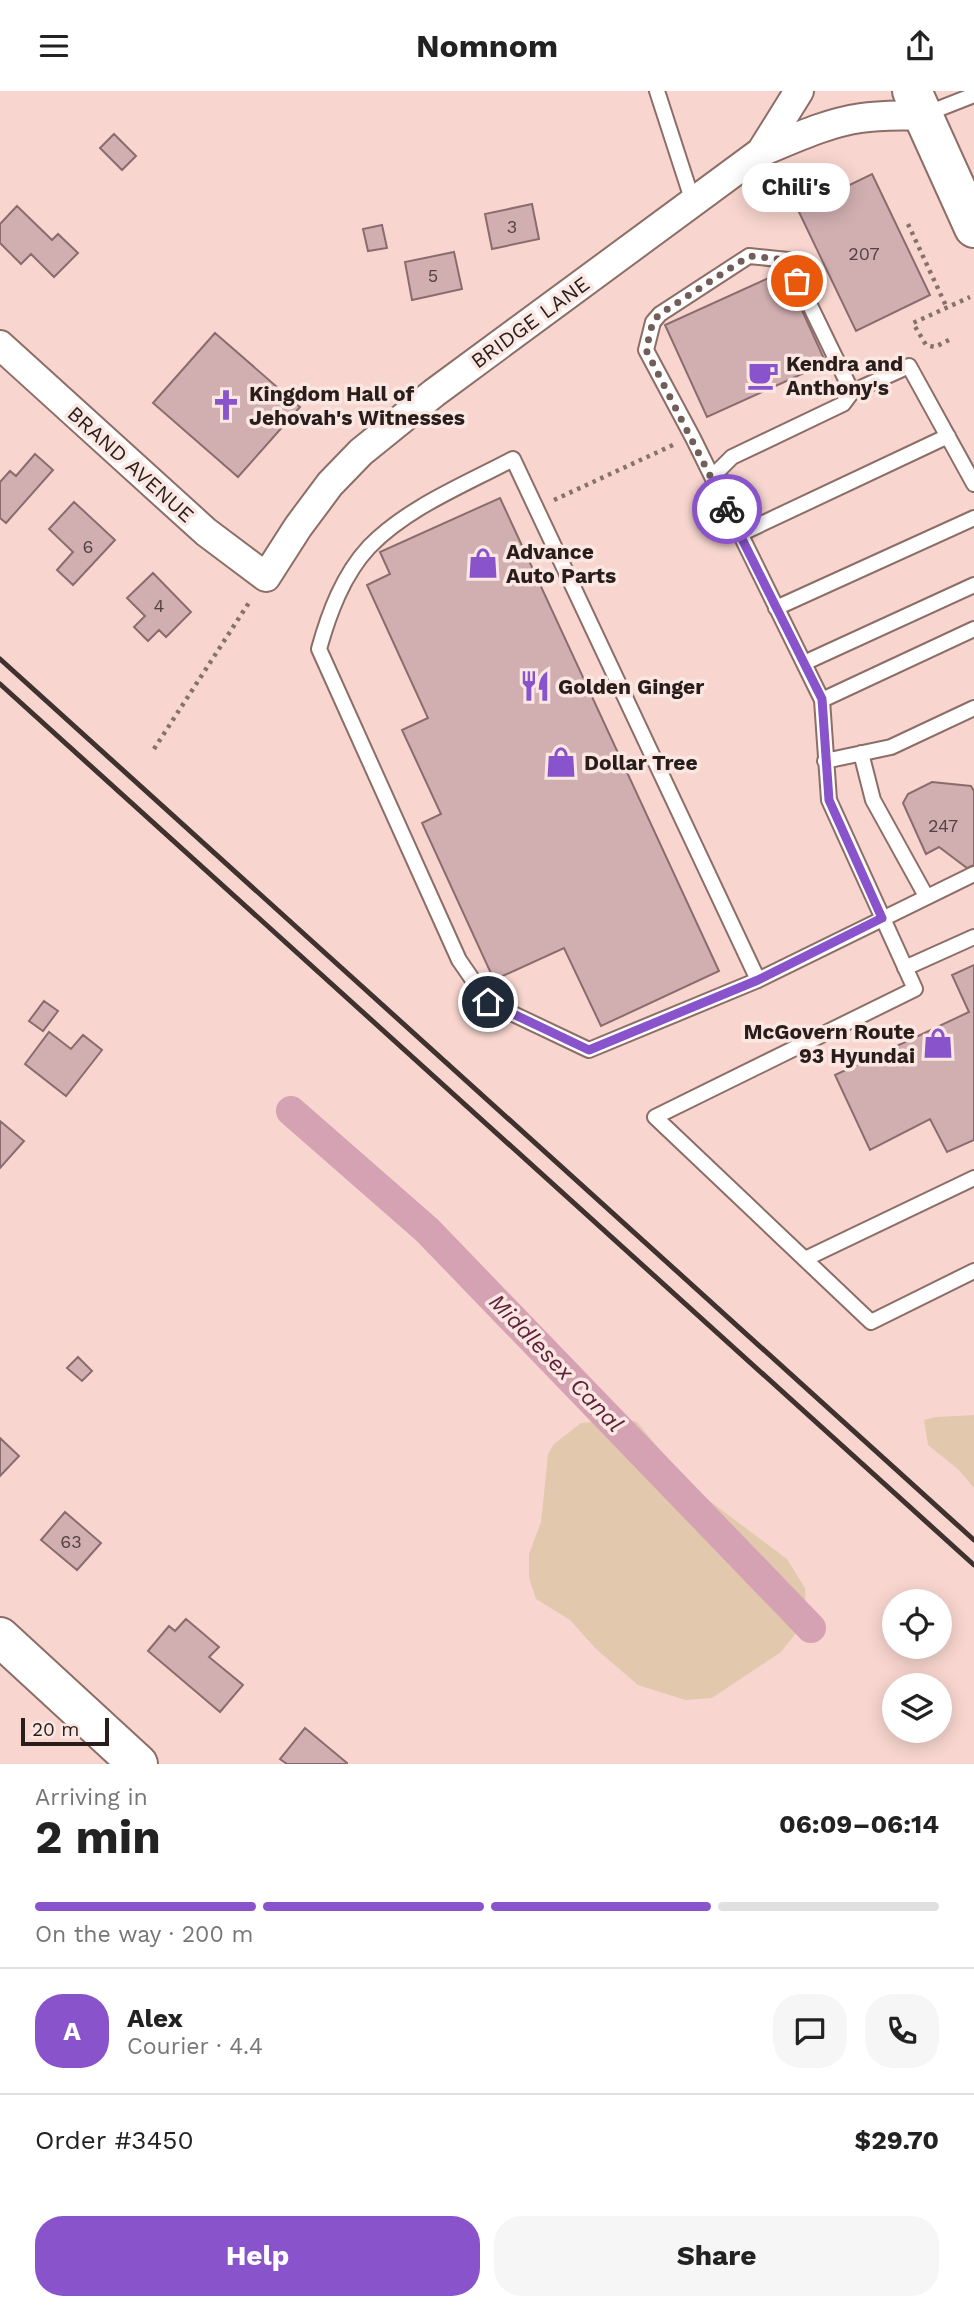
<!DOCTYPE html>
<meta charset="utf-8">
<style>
body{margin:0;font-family:"Work Sans",sans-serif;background:#f6f6f6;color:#222;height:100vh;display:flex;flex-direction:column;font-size:26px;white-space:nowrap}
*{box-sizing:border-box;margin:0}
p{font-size:23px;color:#767676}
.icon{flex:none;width:38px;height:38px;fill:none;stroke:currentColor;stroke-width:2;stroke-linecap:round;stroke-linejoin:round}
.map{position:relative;height:1673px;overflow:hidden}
.panel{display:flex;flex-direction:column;background:#fff;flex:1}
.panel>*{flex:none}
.controls{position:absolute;left:882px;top:1498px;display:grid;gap:14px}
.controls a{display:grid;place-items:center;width:70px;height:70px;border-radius:50%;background:#fff;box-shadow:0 4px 18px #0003;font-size:35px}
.scale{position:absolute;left:21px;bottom:18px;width:88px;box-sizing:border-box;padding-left:7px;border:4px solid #291d1b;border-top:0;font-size:19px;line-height:24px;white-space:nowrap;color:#291d1b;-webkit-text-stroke:5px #fbe7e2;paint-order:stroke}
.pin{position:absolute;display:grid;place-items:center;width:60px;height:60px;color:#fff;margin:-30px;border:4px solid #fff;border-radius:50%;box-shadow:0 2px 7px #0007}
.courier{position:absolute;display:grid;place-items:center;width:70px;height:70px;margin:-35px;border:5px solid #8853cb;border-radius:50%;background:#fff;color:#222;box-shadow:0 2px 9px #0007}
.bubble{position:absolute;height:49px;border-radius:24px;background:#fff;box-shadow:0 4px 18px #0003;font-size:23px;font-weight:700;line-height:49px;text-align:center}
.headline em{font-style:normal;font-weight:700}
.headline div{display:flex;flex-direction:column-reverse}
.headline{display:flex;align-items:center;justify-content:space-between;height:119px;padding:0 35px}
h1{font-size:46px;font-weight:700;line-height:52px}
.bar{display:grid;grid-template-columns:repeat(4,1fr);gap:10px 7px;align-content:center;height:84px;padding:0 35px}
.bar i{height:9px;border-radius:5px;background:#e0e0e0}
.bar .selected{background:#8853cb}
.bar p{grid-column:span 4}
.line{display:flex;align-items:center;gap:18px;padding:0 35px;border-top:2px solid #e0e0e0}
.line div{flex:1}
.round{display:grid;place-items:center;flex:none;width:74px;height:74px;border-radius:28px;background:#f6f6f6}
.action{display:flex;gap:14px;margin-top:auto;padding:14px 35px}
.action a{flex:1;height:80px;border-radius:28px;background:#8853cb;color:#fff;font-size:28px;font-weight:700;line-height:80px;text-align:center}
.action a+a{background:#f6f6f6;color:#222}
header{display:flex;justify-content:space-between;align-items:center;height:91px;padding:0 35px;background:#fff;font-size:32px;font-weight:700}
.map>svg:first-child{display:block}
.green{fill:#e2c9ae}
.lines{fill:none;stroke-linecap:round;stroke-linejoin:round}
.canal{stroke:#d5a2b4;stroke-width:30}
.building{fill:#d1afb1;stroke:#8b6c6e;stroke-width:2}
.lane-casing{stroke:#8c6e67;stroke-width:18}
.street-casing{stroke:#8c6e67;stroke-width:32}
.secondary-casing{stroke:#8c6e67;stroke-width:42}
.path{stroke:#87716c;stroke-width:4.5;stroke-dasharray:3.5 5;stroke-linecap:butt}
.lane{stroke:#fff;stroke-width:14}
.street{stroke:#fff;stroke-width:28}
.secondary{stroke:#fff;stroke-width:38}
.rail{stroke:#3f312e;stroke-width:5}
.done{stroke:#715e5a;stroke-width:7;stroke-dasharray:0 12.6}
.route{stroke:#8853cb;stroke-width:9}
.labels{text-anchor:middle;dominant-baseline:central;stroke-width:7;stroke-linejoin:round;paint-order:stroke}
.number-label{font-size:18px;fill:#534240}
.street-label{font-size:21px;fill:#291d1b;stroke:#fbe7e2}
.poi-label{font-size:21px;font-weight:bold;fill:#291d1b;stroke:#fbe7e2;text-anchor:start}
.water-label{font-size:23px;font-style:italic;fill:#5e213b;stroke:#fbe7e2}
</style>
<header><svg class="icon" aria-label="menu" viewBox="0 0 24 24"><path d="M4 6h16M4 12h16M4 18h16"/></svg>Nomnom<svg class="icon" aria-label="share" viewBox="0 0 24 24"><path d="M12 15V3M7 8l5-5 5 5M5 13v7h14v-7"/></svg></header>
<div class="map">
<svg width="974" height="1673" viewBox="0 0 974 1673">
<rect width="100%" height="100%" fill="#f8d6cf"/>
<path class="green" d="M974,1324V1397L959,1379L928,1354L924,1329L936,1326Z
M626,1328L637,1331L691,1396L787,1468L805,1497L806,1520L796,1542L781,1561L712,1607L685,1609L638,1594L596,1558L570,1529L536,1508L529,1487V1463L541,1431L548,1363L554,1353L581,1332Z"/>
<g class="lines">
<path class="canal" d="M291,1020L427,1139L811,1537"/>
</g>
<path class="building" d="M114,43L136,65L122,79L100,57Z
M872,83L930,204L856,240L798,119Z
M532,113L539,148L492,158L485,123Z
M17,115L52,149L58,143L78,162L54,186L31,163L21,173L0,152V133Z
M382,134L387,157L368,160L363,138Z
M454,161L462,198L412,209L405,171Z
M784,180L826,272L707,326L665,234Z
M215,242L300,316L238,386L153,312Z
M35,363L53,379L6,432L0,427V391L10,380L16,385Z
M500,407L719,880L601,935L564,857L494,889L422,732L441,723L402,639L428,627L367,494L390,483L380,461Z
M74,411L115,449L73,494L57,479L73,461L49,438Z
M153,482L191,521L166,546L159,539L148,550L134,536L145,525L127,507Z
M932,691L971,695L974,700V774L967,777L939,756L926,763L903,712L908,703Z
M974,874V1049L947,1061L930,1028L870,1059L835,984L969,921L952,884Z
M44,910L58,920L43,940L29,930Z
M49,941L71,958L83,944L102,959L66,1005L25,973Z
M0,1030L24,1050L0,1077Z
M78,1266L92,1280L82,1290L67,1277Z
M0,1347L19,1365L0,1385Z
M65,1421L101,1452L77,1479L41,1449Z
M186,1528L219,1556L209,1566L243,1594L220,1621L148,1560L169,1535L175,1540Z
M305,1637L347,1672V1673H287L280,1668Z"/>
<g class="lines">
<defs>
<path id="lane" d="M657,0L693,111
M923,24L974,4
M852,301L788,169L749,165L660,223L653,231L646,259L693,347L822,609L829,709L915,898L655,1026L871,1231L974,1180
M712,386L732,366L843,313L852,301L909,275L974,393
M740,443L948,345
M776,517L974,427
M804,572L974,494
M822,609L974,538
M861,662L873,709L926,805
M825,670L891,656L974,617
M905,877L974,846
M758,889L513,368C464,394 408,416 369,456C343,484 329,522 319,558L459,869L488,911L589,959L758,889L974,783
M805,1168L974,1087"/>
<path id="street" d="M761,61L799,0
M0,254L206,441L266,486L298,436L330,393L361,361L434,302L761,61C793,48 826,32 861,27C881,24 902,25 922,24"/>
<path id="secondary" d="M912,0L974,137
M0,1546L138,1673"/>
</defs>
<use href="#lane" class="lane-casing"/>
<use href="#street" class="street-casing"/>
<use href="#secondary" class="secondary-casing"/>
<path class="path" d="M908,133L947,217
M949,249L935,256L926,254L913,232L970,206
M554,409L673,354
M154,658L250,510"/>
<use href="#lane" class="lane"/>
<use href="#street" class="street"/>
<use href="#secondary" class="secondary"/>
<path class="rail" d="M0,568L974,1449
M0,593L974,1474"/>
</g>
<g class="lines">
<path class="done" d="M727,418L646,259L653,230L660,223L749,165L788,169L797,190"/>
<path class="route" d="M488,911L589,959L758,889L882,827L829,709L822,608L727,418"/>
</g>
<defs>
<symbol id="cafe-bare" viewBox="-9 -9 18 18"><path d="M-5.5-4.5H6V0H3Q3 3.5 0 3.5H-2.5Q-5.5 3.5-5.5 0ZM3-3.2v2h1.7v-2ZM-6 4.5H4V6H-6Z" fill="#8853cb" stroke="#fbe7e2" stroke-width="2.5" paint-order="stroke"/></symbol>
<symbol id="church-bare" viewBox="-9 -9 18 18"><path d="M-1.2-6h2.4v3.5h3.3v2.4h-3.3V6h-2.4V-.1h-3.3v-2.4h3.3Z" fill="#8853cb" stroke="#fbe7e2" stroke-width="2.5" paint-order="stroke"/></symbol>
<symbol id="shop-bare" viewBox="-9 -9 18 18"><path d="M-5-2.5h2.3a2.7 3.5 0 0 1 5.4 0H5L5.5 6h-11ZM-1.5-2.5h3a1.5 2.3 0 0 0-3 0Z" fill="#8853cb" stroke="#fbe7e2" stroke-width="2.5" paint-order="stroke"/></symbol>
<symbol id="restaurant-bare" viewBox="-9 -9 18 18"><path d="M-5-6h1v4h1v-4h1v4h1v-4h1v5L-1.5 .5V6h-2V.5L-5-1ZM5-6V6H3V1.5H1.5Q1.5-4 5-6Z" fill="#8853cb" stroke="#fbe7e2" stroke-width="2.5" paint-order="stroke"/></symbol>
</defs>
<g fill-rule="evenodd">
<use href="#cafe-bare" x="741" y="262" width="44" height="44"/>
<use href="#church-bare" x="204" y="292" width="44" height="44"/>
<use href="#shop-bare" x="461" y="450" width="44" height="44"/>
<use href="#restaurant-bare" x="513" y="573" width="44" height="44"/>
<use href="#shop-bare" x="539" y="649" width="44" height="44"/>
<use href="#shop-bare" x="916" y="930" width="44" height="44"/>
</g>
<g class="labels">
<g class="number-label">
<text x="512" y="135">3</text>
<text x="864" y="162">207</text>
<text x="433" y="184">5</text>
<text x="88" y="455">6</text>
<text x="159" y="514">4</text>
<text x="943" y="734">247</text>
<text x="71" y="1450">63</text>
</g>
<g class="street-label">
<text transform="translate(530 231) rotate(-36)">BRIDGE LANE</text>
<text transform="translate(131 373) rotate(42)">BRAND AVENUE</text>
</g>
<g class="poi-label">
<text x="786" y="272">Kendra and<tspan x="786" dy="24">Anthony's</tspan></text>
<text x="249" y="302">Kingdom Hall of<tspan x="249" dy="24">Jehovah's Witnesses</tspan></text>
<text x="506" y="460">Advance<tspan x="506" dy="24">Auto Parts</tspan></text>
<text x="558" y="595">Golden Ginger</text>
<text x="584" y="671">Dollar Tree</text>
<text x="915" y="940" text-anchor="end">McGovern Route<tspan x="915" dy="24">93 Hyundai</tspan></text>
</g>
<g class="water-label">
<text transform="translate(556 1272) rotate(46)">Middlesex Canal</text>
</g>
</g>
</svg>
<div class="controls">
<a><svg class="icon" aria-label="locate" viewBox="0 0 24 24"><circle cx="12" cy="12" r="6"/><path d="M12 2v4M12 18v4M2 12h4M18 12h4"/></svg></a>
<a><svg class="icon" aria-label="layers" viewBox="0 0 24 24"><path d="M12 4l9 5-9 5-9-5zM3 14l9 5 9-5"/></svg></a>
</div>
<div class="scale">20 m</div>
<div class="pin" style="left:797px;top:190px;background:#ea580c"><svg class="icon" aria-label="bag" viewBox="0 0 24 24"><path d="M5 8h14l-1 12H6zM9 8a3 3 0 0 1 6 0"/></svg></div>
<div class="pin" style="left:488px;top:911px;background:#1f2937"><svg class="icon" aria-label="home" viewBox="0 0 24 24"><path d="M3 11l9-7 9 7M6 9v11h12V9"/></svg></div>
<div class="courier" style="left:727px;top:418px"><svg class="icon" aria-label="bike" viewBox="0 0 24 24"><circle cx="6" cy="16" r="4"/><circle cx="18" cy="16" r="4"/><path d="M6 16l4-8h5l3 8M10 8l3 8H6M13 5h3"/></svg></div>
<div class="bubble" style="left:742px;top:72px;width:108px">Chili's</div>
</div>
<section class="panel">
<div class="headline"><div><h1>2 min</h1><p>Arriving in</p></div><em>06:09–06:14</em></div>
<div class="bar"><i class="selected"></i><i class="selected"></i><i class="selected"></i><i></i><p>On the way · 200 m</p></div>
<div class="line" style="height:126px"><b class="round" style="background:#8853cb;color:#fff">A</b><div><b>Alex</b><p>Courier · 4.4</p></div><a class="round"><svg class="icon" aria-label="chat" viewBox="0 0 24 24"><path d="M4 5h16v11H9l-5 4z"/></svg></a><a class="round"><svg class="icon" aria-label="phone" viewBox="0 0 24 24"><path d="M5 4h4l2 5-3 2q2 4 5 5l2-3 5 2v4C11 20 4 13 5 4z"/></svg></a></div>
<div class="line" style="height:91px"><div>Order #3450</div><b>$29.70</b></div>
<div class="action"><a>Help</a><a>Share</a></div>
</section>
